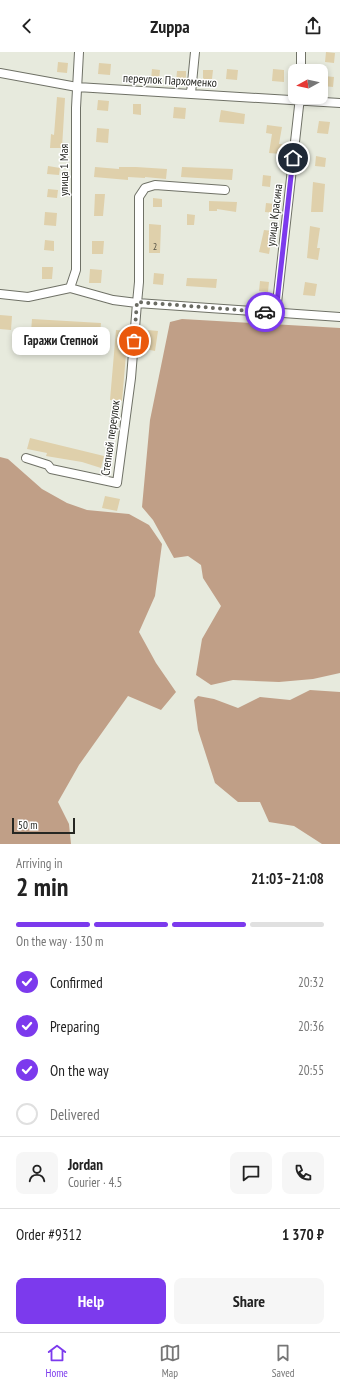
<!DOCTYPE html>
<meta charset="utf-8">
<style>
body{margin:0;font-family:"PT Sans Narrow",sans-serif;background:#f6f6f6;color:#222;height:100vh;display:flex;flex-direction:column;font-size:15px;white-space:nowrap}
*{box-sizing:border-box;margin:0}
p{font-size:13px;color:#767676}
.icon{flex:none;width:22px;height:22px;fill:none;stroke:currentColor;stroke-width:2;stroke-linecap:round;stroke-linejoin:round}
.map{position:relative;height:792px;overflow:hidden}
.panel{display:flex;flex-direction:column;background:#fff;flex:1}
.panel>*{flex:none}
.needle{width:26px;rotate:262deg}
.tools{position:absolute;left:288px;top:12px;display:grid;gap:8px}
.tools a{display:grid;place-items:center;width:40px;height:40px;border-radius:8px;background:#fff;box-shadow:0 2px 6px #0003;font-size:20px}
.scale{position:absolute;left:12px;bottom:10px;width:63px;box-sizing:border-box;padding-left:4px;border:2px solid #262722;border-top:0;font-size:11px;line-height:14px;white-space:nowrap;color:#262722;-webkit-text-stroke:3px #fff;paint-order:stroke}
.pin{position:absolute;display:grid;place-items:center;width:34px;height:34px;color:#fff;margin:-17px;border:2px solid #fff;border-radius:50%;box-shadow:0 1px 4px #0007}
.courier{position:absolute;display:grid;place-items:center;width:40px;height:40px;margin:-20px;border:3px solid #7c3aed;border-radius:50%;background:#fff;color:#222;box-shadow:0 1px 5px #0007}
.bubble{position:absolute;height:28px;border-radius:8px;background:#fff;box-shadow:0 2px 6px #0003;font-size:13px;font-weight:600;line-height:28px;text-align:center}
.head em{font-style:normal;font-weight:600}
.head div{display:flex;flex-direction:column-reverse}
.head{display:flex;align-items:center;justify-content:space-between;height:68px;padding:0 16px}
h1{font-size:26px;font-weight:600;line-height:30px}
.bar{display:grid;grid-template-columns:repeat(4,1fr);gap:6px 4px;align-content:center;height:48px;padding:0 16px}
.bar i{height:5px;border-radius:3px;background:#e0e0e0}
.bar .current{background:#7c3aed}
.bar p{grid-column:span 4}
.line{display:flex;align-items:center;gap:10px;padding:0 16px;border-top:1px solid #e0e0e0}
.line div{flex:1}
.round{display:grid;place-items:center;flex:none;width:42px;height:42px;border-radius:8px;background:#f6f6f6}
ol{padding:0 16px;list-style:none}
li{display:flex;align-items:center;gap:12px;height:44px}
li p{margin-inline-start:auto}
li .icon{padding:4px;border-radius:50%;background:#7c3aed;color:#fff;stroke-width:4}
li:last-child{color:#767676}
li i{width:22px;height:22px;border:2px solid #e0e0e0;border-radius:50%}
.button{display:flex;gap:8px;margin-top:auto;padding:8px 16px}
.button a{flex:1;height:46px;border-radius:8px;background:#7c3aed;color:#fff;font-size:16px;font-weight:600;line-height:46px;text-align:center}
.button a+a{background:#f6f6f6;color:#222}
header{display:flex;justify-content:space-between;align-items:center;height:52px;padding:0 16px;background:#fff;font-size:18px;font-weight:600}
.tab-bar{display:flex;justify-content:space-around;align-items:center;height:56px;border-top:1px solid #e0e0e0;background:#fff;font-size:11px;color:#767676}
.tab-bar a{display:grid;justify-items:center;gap:2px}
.tab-bar .current{color:#7c3aed}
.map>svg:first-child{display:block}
.forest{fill:#c09f87}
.building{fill:#dfd0ab}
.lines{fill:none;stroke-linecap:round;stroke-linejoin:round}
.minor-casing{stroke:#6f7166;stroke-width:10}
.minor{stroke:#fff;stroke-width:8}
.done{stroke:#6a6b63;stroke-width:4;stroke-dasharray:0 7.2}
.route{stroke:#7c3aed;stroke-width:5}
.labels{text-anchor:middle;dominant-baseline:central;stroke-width:3;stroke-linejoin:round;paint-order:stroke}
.number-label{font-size:10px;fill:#545144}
.street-label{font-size:12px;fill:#262722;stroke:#fff}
</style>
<header><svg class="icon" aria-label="back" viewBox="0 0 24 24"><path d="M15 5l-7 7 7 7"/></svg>Zuppa<svg class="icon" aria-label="share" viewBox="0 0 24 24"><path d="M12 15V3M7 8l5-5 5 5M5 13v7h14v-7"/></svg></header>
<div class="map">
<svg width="340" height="792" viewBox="0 0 340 792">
<rect width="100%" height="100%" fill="#e7eadd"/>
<path class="forest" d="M182,267L340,276V621L313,627L279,630L233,628L211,633L196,623L202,587L221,554L203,526L201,513L188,504L174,506L153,468L142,455L150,368L170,270Z
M0,405L8,407L42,437L67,451L87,458L129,462L149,473L162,492L155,544L139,580L156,611L176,640L161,658L128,644L79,713L58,750L69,772L71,792H0Z
M310,638L340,640V792H322L294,774L269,770L260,750H238L215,731L198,678L194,648L198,644L214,647L238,656L260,645L290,648Z"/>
<path class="building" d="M326,0L335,1L334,11L325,10Z
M58,10L68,11L67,21L57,20Z
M99,11L111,12L110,23L98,22Z
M152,17L160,18L159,28H151Z
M227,17L238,18L237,28L226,27Z
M273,17L284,18V30L272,29Z
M203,18H213L212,27H203Z
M177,19H186V30H176Z
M324,24L334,25L333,35L323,34Z
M57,45L65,46L62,96H50L51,82L54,83Z
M98,48L109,49L108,59L97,58Z
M133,52H141V63L133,62Z
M174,55L186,56L185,67L173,66Z
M221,58L245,62L244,72L219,70Z
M319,69L330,70L328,82L317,81Z
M267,73L282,75L279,92H282L280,102L269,101L272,82L266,81Z
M97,76L109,77L108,91L96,90Z
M316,104L326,106L325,115L315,114Z
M48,114L60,116L59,123L47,122Z
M95,115L119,117V115H136L167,117L166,127L145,125V126L128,125V128L94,125Z
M182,115L233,117L232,128L181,125Z
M263,123L271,124L270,135L262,134Z
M313,130L325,132L323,160H311Z
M48,137L58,138L57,146L47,145Z
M95,142H105L103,164H94Z
M153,146L162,147V155H153Z
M209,149L237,150L236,160L217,157V159H209Z
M266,151L276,152L275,161L265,160Z
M45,160L57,161L56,174L44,173Z
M187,162L195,163L194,173H187Z
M149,172L161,173L160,201H149Z
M310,174L320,176L317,196H320L318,208L307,206Z
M264,178L273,179L269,202L259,200Z
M45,188L54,189V199L44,198Z
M92,189H104L103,202H92Z
M42,215H53L52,227H42Z
M90,217L102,218L101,231H89Z
M154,221L164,222L163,233L153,232Z
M187,226L217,227L216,236L186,234Z
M260,229L269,230L268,240L259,239Z
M305,230L317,232L315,244L303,243Z
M0,263L12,264L11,278L0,277Z
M32,267L101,271L100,283L31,280Z
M116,278L128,279L122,349L110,348Z
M148,278L158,279L155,299L145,297Z
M30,386L104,404L101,416L82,410L46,404L47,401L27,397Z
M105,444L120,447L117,459L102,456Z"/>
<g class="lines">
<defs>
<path id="minor" d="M301,0V19
M0,21L77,35L340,51
M191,41L195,0
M225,138L155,133L145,136L139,145V230L137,251L340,265
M70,236L76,218V56L79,0
M0,242L28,245L70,236L113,248L137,251L131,326L117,431L51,417L48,413L26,406
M276,260L300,45"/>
</defs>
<use href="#minor" class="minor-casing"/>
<use href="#minor" class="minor"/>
</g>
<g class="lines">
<path class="done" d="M134,289L137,250L265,260"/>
<path class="route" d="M265,260H276L293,106"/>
</g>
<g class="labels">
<g class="number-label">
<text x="155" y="194">2</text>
</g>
<g class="street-label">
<text transform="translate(170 28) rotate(3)">переулок Пархоменко</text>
<text transform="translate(63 118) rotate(-90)">улица 1 Мая</text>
<text transform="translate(274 163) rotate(-83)">улица Красина</text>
<text transform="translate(110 386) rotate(-82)">Степной переулок</text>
</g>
</g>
</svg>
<div class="tools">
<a><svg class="needle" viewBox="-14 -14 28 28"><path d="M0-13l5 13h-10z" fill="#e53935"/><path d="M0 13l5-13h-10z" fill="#767676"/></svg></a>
</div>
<div class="scale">50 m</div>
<div class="pin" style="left:134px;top:289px;background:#ea580c"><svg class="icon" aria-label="bag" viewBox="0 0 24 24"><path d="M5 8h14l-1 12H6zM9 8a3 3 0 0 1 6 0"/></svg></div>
<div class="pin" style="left:293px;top:106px;background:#1f2937"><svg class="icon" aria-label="home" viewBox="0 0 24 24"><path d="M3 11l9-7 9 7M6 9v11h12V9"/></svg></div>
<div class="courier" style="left:265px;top:260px"><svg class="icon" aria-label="car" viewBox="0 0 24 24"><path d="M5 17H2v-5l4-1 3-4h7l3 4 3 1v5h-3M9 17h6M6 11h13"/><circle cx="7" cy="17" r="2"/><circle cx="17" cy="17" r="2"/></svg></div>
<div class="bubble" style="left:12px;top:275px;width:98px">Гаражи Степной</div>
</div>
<section class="panel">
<div class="head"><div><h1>2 min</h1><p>Arriving in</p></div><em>21:03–21:08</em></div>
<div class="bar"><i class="current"></i><i class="current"></i><i class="current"></i><i></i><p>On the way · 130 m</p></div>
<ol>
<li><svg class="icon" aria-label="check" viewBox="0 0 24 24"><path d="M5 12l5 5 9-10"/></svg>Confirmed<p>20:32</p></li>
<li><svg class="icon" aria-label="check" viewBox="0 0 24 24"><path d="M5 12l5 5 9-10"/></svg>Preparing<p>20:36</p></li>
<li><svg class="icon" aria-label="check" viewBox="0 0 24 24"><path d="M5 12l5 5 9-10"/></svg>On the way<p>20:55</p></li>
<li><i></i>Delivered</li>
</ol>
<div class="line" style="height:72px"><a class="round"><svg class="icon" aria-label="person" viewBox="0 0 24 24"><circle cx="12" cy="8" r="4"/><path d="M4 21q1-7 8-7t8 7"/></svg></a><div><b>Jordan</b><p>Courier · 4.5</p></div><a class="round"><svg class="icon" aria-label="chat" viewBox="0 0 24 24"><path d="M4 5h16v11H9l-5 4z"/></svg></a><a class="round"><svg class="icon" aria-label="phone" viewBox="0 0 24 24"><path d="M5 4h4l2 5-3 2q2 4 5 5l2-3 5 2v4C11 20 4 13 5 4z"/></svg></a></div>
<div class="line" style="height:52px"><div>Order #9312</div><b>1 370 ₽</b></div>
<div class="button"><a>Help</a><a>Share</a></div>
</section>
<nav class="tab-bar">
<a class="current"><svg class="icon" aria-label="home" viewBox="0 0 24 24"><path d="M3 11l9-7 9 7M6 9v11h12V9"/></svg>Home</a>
<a><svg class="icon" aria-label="map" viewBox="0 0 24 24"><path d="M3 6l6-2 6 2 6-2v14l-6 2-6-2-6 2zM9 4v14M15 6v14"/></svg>Map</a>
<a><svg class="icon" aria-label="saved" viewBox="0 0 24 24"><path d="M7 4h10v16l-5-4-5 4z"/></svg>Saved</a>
</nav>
